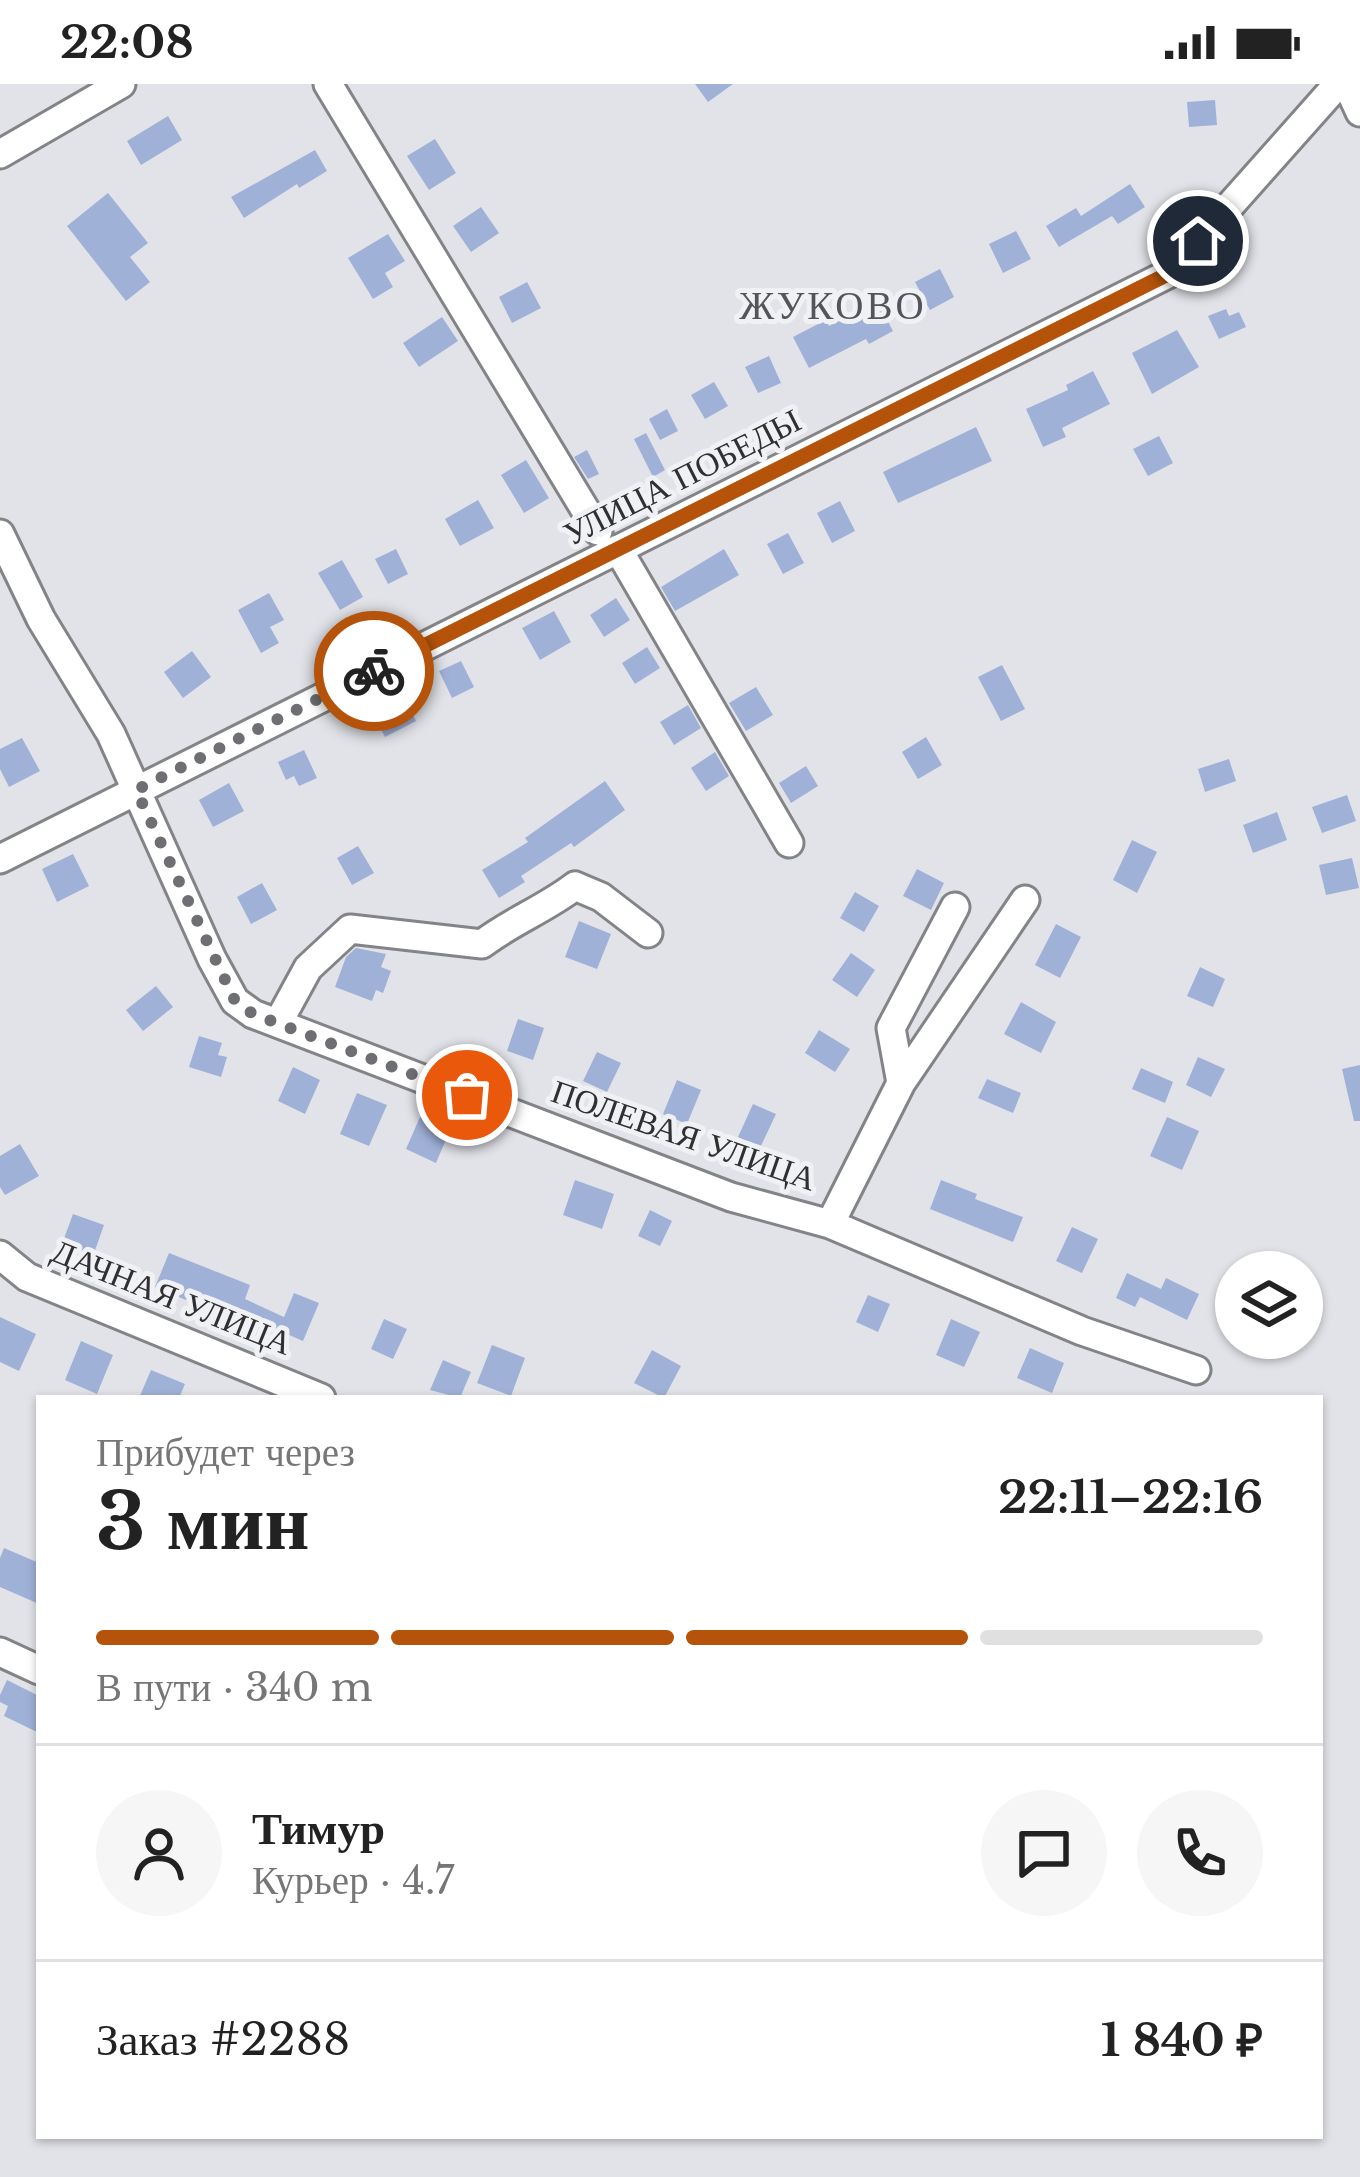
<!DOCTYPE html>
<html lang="ru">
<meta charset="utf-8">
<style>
body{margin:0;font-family:"Libre Baskerville",serif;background:#f6f6f6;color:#222;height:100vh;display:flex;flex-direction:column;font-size:45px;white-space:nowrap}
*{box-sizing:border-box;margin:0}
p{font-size:39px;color:#767676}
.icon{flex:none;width:66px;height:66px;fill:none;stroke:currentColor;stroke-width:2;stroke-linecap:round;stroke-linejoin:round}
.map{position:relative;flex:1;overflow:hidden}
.details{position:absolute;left:36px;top:1311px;width:1287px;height:744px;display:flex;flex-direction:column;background:#fff;border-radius:0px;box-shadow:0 3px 9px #0004}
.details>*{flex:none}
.tools{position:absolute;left:1215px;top:1167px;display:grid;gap:24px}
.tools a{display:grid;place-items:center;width:108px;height:108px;border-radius:50%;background:#fff;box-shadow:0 3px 9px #0004;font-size:60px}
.pin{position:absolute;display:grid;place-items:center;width:102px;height:102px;color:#fff;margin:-51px;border:6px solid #fff;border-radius:50%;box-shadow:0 3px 12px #0007}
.courier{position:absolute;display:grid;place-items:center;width:120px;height:120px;margin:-60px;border:9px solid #b45309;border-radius:50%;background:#fff;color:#222;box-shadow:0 3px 15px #0007}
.overview em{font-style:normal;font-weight:700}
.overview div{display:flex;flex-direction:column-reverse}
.overview{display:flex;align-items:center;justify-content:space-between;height:204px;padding:0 60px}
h1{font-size:78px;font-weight:700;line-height:90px}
.bar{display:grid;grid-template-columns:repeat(4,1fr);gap:18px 12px;align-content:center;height:144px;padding:0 60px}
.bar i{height:15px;border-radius:9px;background:#e0e0e0}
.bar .active{background:#b45309}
.bar p{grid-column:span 4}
.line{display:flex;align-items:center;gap:30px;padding:0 60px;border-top:3px solid #e0e0e0}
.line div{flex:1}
.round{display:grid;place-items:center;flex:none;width:126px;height:126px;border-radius:63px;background:#f6f6f6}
.status{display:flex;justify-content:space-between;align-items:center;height:84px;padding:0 60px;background:#fff;direction:ltr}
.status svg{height:33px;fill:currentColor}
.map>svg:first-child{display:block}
.building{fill:#a0b1d8}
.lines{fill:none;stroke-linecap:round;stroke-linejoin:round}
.minor-casing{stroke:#828487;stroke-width:33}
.minor{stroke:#fff;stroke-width:27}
.done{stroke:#6e6f72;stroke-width:12;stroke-dasharray:0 21.6}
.route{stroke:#b45309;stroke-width:15}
.labels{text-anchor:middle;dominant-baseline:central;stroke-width:10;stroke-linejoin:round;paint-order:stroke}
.street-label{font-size:33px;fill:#303032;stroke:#eff1f5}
.quarter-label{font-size:39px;letter-spacing:3px;fill:#545559;stroke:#eff1f5}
</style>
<div class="status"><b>22:08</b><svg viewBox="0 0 49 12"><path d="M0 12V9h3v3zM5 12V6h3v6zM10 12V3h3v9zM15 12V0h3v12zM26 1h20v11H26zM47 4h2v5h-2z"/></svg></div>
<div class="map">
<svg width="1360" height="2093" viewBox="0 0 1360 2093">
<rect width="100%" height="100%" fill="#e1e3e8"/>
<path class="building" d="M695,0H733L708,18Z
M1215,16L1217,41L1189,43L1187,18Z
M168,32L182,56L141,81L127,57Z
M435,55L456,89L429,106L407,72Z
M315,66L327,87L299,104L297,100L244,134L231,113Z
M1130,100L1145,123L1118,140L1112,132L1059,163L1046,142L1076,124L1081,132Z
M108,109L148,159L130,173L150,198L126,217L67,142Z
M481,123L499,149L471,168L453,142Z
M1016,147L1031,175L1003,189L989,160Z
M388,150L405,177L385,189L393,203L373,215L348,174Z
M940,185L954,213L930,226L915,198Z
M527,198L541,224L512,239L499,213Z
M877,217L893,247L869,260L866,255L809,284L793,253L826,236L829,242Z
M1226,225L1229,232L1239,228L1246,243L1219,255L1208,232Z
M442,233L458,257L419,283L403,259Z
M1177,246L1199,283L1152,310L1132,269Z
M769,272L781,299L758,309L745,283Z
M1093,287L1110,320L1062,344L1066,353L1043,363L1026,325L1068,306L1066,301Z
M714,298L728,322L705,335L691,311Z
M667,325L678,347L660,356L649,335Z
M976,343L992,377L898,419L883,388Z
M646,349L665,386L653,393L634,355Z
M1159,352L1173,379L1148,392L1133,365Z
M587,366L599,390L588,395L574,373Z
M526,376L549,414L524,429L501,391Z
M478,416L494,444L460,462L445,435Z
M840,417L855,447L832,459L817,429Z
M788,449L804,479L783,490L767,460Z
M396,465L408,490L388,500L375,475Z
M724,465L739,491L675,527L661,503Z
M342,476L363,513L340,526L318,489Z
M269,509L284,536L270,543L279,559L261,569L238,526Z
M616,514L630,536L604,553L590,531Z
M554,527L571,558L540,576L522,544Z
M647,563L660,584L635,600L622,579Z
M192,567L211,593L183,614L164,588Z
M461,577L474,603L452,614L439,587Z
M1002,581L1025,625L1001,637L978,593Z
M756,603L773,631L746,647L729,619Z
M402,608L416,637L385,653L370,624Z
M688,621L701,644L674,661L660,638Z
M926,653L942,681L918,695L902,668Z
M22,654L40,687L9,703L0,685V665Z
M304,666L317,694L299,702L294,692L286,696L278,678Z
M715,668L729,692L706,707L691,684Z
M1229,675L1236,697L1205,708L1198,685Z
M806,682L818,702L791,719L779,699Z
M605,697L625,726L574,763L571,759L521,792L525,798L499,814L482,786L528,758L525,754Z
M229,699L244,727L213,743L199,716Z
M1347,711L1356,737L1322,749L1312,723Z
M1277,728L1287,756L1253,769L1243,741Z
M1132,756L1157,768L1137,809L1113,796Z
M358,762L374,789L352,801L337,774Z
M73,770L89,802L57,818L42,785Z
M1352,774L1359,804L1326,811L1319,781Z
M917,785L944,799L931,826L903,812Z
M262,799L277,826L251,840L237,813Z
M855,808L879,822L864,848L840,834Z
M579,837L611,850L597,885L565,873Z
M1056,840L1081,853L1060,894L1035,881Z
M356,864L386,870L381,883L391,887L383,909L376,906L372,917L335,903L346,873Z
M851,869L875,886L857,913L832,896Z
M1200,883L1225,895L1213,923L1187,912Z
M156,902L173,923L143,947L126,926Z
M1021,918L1056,938L1041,969L1004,950Z
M518,935L544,944L533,976L507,967Z
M819,946L850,965L835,988L805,969Z
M199,952L222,959L218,971L227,973L221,993L189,983Z
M597,968L621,979L607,1008L583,997Z
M1198,973L1225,985L1211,1013L1186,1001Z
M1360,981V1037H1354L1342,985Z
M293,983L320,996L305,1030L278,1017Z
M1141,984L1173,998L1165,1019L1132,1005Z
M987,995L1021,1009L1013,1029L978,1014Z
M677,996L701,1006L687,1040L663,1030Z
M357,1009L387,1021L369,1062L340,1050Z
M753,1020L776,1030L760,1064L738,1053Z
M420,1033L450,1046L436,1079L406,1065Z
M1167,1033L1199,1047L1182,1086L1150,1072Z
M20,1060L39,1092L5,1111L0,1103V1072Z
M575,1096L614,1110L602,1145L563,1131Z
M941,1096L977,1110L975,1115L1023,1133L1013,1158L930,1125Z
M650,1126L672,1137L660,1162L638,1152Z
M73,1130L104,1141L93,1172L62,1160Z
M1072,1143L1098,1155L1082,1189L1056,1177Z
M169,1169L250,1201L245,1215L284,1233L294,1209L319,1219L303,1257L273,1244L266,1260L242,1249L248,1234L188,1210L186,1216L155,1203Z
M1127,1189L1161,1205L1166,1194L1199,1210L1187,1236L1140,1213L1135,1223L1116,1214Z
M868,1211L890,1220L878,1248L856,1238Z
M0,1233L36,1250L19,1287L0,1278Z
M384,1235L407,1245L393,1275L371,1265Z
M951,1235L980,1248L964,1283L936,1271Z
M81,1257L113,1271L97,1310L65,1296Z
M492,1261L525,1274L511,1312L477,1299Z
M1030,1264L1064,1279L1052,1309L1017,1294Z
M652,1266L681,1282L664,1314L634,1299Z
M443,1276L471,1288L460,1314L430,1306Z
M151,1286L185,1300L179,1314H139Z
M4,1464L39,1479V1520L0,1503V1474Z
M7,1596L39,1612V1649L4,1632L8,1622L0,1618V1611Z"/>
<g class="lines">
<defs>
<path id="minor" d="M328,0L598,447
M1347,0L1360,28
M0,70L121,0
M0,450L41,535L111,650L212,875L235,917L253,930L731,1113L830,1140L1082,1247L1196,1286
M618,465L789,759
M0,775L1170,189L1338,0
M278,939L308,884L350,845L482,860C512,837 545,825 575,802L601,813L648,849
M901,999L891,944L955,823
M830,1140L901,999L1025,816
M0,1171L27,1193L321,1314
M0,1568L39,1586"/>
</defs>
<use href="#minor" class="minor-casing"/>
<use href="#minor" class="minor"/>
</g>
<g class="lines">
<path class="done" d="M374,587L136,706L235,917L253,930L467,1011"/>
<path class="route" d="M374,587L1170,189L1198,157"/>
</g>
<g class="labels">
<g class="street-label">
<text transform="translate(682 393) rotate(-27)">УЛИЦА ПОБЕДЫ</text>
<text transform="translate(684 1051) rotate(19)">ПОЛЕВАЯ УЛИЦА</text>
<text transform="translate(172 1213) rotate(22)">ДАЧНАЯ УЛИЦА</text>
</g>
<g class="quarter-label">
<text x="833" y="221">ЖУКОВО</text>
</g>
</g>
</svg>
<div class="tools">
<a><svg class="icon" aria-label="layers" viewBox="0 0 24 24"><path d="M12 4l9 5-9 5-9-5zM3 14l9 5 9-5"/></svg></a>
</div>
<div class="pin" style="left:467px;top:1011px;background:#ea580c"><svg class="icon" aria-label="bag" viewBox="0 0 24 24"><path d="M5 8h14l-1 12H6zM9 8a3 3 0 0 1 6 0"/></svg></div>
<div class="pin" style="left:1198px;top:157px;background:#1f2937"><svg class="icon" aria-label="home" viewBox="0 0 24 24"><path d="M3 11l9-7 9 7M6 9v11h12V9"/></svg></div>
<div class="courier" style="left:374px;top:587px"><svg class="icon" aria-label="bike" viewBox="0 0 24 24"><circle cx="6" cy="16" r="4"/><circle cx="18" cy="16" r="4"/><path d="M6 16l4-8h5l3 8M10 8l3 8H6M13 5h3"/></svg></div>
<section class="details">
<div class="overview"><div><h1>3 мин</h1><p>Прибудет через</p></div><em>22:11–22:16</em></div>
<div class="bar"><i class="active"></i><i class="active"></i><i class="active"></i><i></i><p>В пути · 340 m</p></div>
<div class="line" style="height:216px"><a class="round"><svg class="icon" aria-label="person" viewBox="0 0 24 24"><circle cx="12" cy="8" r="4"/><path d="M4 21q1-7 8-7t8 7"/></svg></a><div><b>Тимур</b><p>Курьер · 4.7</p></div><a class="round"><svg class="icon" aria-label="chat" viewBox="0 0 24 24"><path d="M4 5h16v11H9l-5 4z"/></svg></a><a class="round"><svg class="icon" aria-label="phone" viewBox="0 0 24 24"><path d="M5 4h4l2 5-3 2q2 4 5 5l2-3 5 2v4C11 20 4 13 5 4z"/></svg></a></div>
<div class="line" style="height:156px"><div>Заказ #2288</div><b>1 840 ₽</b></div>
</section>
</div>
